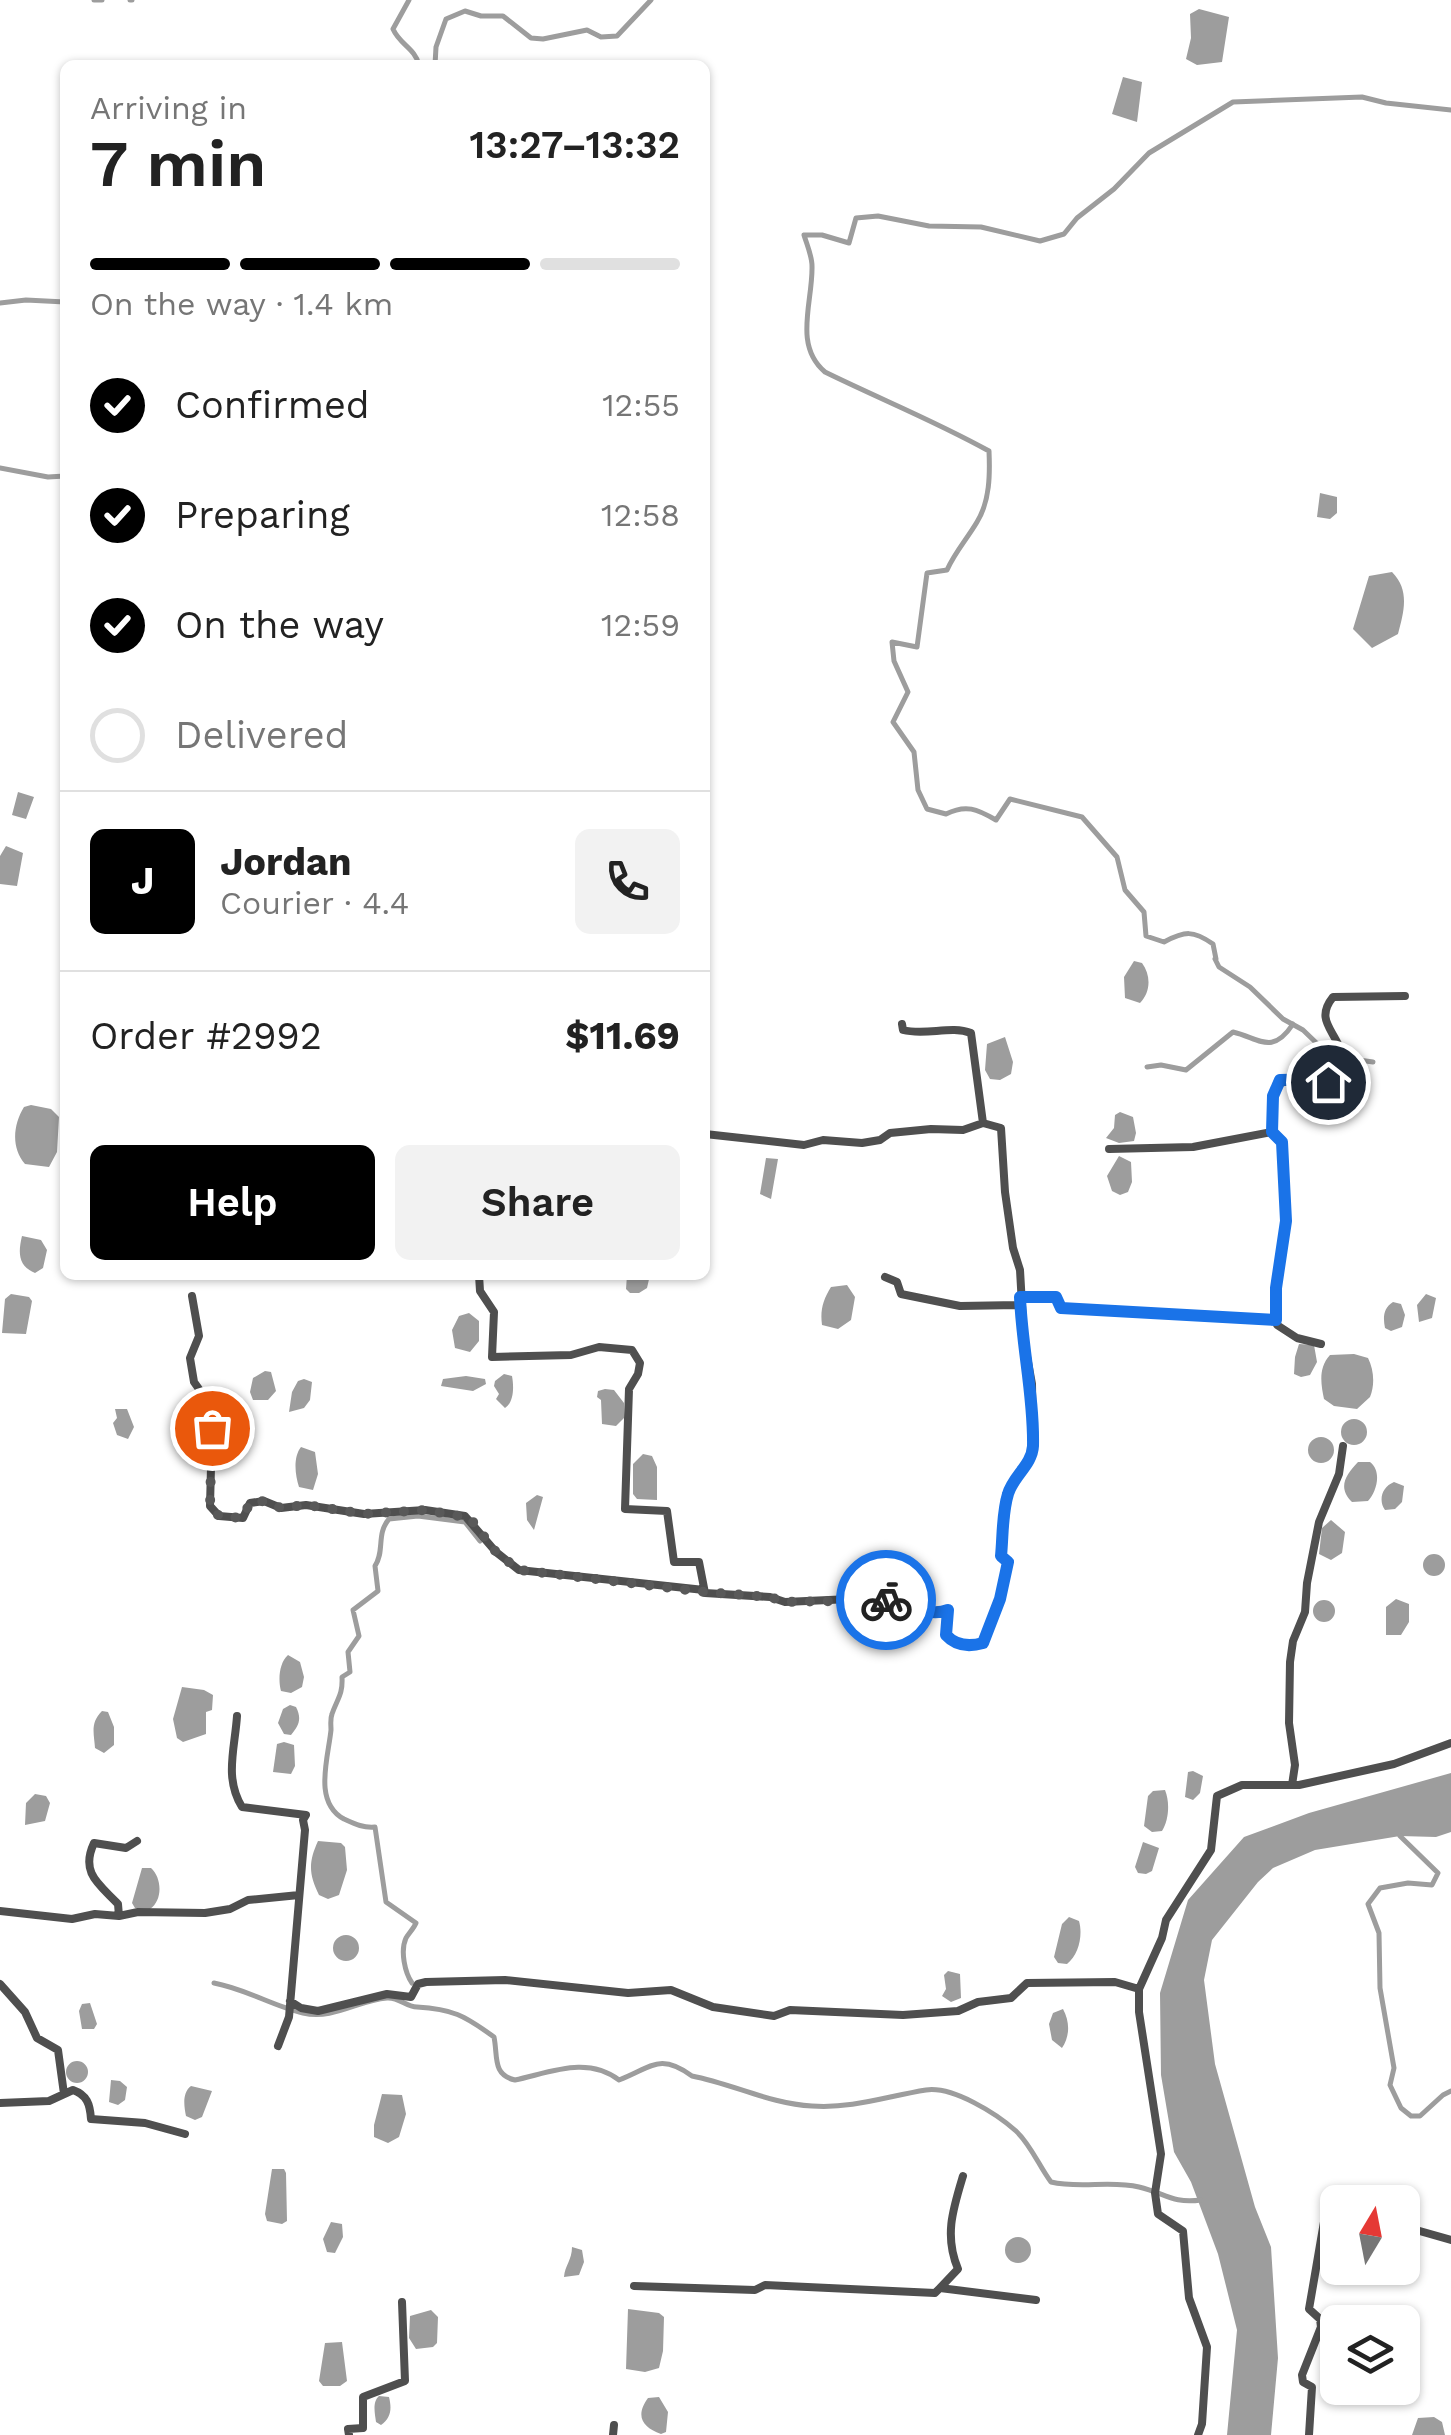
<!DOCTYPE html>
<meta charset="utf-8">
<style>
body{margin:0;font-family:"Work Sans",sans-serif;background:#f2f2f2;color:#222;height:100vh;display:flex;flex-direction:column;font-size:38px;white-space:nowrap}
*{box-sizing:border-box;margin:0}
p{font-size:32px;color:#767676}
.icon{flex:none;width:55px;height:55px;fill:none;stroke:currentColor;stroke-width:2;stroke-linecap:round;stroke-linejoin:round}
.map{position:relative;flex:1;overflow:hidden}
.details{position:absolute;left:60px;top:60px;width:650px;height:1220px;display:flex;flex-direction:column;background:#fff;border-radius:15px;box-shadow:0 2px 8px #0004}
.details>*{flex:none}
.needle{width:65px;rotate:10deg}
.controls{position:absolute;left:1320px;top:2185px;display:grid;gap:20px}
.controls a{display:grid;place-items:center;width:100px;height:100px;border-radius:15px;background:#fff;box-shadow:0 2px 8px #0004;font-size:50px}
.pin{position:absolute;display:grid;place-items:center;width:85px;height:85px;color:#fff;margin:-42px;border:5px solid #fff;border-radius:50%;box-shadow:0 2px 10px #0007}
.courier{position:absolute;display:grid;place-items:center;width:100px;height:100px;margin:-50px;border:8px solid #1a73e8;border-radius:50%;background:#fff;color:#222;box-shadow:0 2px 12px #0007}
.head em{font-style:normal;font-weight:600}
.head div{display:flex;flex-direction:column-reverse}
.head{display:flex;align-items:center;justify-content:space-between;height:170px;padding:0 30px}
h1{font-size:65px;font-weight:600;line-height:75px}
.bar{display:grid;grid-template-columns:repeat(4,1fr);gap:15px 10px;align-content:center;height:120px;padding:0 30px}
.bar i{height:12px;border-radius:8px;background:#e0e0e0}
.bar .selected{background:#000}
.bar p{grid-column:span 4}
.line{display:flex;align-items:center;gap:25px;padding:0 30px;border-top:2px solid #e0e0e0}
.line div{flex:1}
.round{display:grid;place-items:center;flex:none;width:105px;height:105px;border-radius:15px;background:#f2f2f2}
ol{padding:0 30px;list-style:none}
li{display:flex;align-items:center;gap:30px;height:110px}
li p{margin-inline-start:auto}
li .icon{padding:10px;border-radius:50%;background:#000;color:#fff;stroke-width:4}
li:last-child{color:#767676}
li i{width:55px;height:55px;border:5px solid #e0e0e0;border-radius:50%}
.cta{display:flex;gap:20px;margin-top:auto;padding:20px 30px}
.cta a{flex:1;height:115px;border-radius:15px;background:#000;color:#fff;font-size:40px;font-weight:600;line-height:115px;text-align:center}
.cta a+a{background:#f2f2f2;color:#222}
.map>svg:first-child{display:block}
.water{fill:#9d9d9d}
.lines{fill:none;stroke-linecap:round;stroke-linejoin:round}
.canal{stroke:#9d9d9d;stroke-width:5}
.minor{stroke:#4f4f4f;stroke-width:8}
.done{stroke:#595959;stroke-width:10;stroke-dasharray:0 18}
.route{stroke:#1a73e8;stroke-width:12}
</style>
<div class="map">
<svg width="1451" height="2435" viewBox="0 0 1451 2435">
<rect width="100%" height="100%" fill="#fff"/>
<path class="water" d="M1199,9L1229,17L1222,62L1197,65L1186,59L1191,38L1190,14Z
M1123,77L1142,82L1137,122L1112,114Z
M1320,493L1337,497V513L1330,519L1317,517Z
M1392,572C1410,590 1404,611 1398,634L1372,648L1353,629L1369,576Z
M18,792L34,797L26,819L12,815Z
M6,846L23,853L17,886L0,884V856Z
M1134,961L1142,963C1151,975 1151,992 1140,1003L1125,998L1124,977Z
M1005,1037L1013,1062L1011,1074L1000,1080L990,1079L985,1070L987,1044Z
M31,1105L51,1109L59,1117L57,1152L49,1167L25,1164C11,1148 13,1125 24,1107Z
M1120,1112L1133,1117L1136,1133L1134,1141L1119,1143L1106,1138L1114,1128L1115,1115Z
M1119,1156L1131,1162L1132,1182L1128,1192L1120,1195L1112,1191L1107,1176Z
M766,1158L778,1159L771,1199L760,1194Z
M22,1236L41,1240L47,1250L43,1268L35,1273C18,1266 18,1253 22,1236Z
M627,1275H650L647,1288L639,1293H630L626,1289Z
M847,1285L855,1297L851,1320L838,1329L822,1325C820,1310 823,1300 831,1287Z
M11,1294L29,1297L32,1301L26,1334L2,1333L5,1299Z
M1426,1294L1436,1298L1432,1318L1419,1322L1417,1305Z
M1393,1302L1401,1304L1405,1315L1402,1327L1391,1331L1385,1328C1383,1318 1383,1308 1393,1302Z
M469,1313L479,1321V1341L470,1352L455,1348L452,1330L459,1316Z
M1299,1344L1314,1345L1317,1362L1310,1375L1301,1377L1294,1374L1295,1357Z
M1354,1354L1368,1358C1374,1370 1375,1385 1370,1397L1357,1409L1334,1406L1324,1399C1321,1384 1318,1368 1330,1355Z
M265,1371L271,1372L276,1391L268,1400H253L250,1392L253,1378Z
M504,1374L512,1376C514,1387 514,1402 505,1408L496,1399L499,1394L494,1386L495,1381Z
M466,1376L485,1379L486,1384L473,1391L441,1386L443,1379Z
M304,1379L312,1382L310,1400L304,1408L289,1412L292,1392L298,1381Z
M605,1389L614,1390L624,1403V1418L616,1426L602,1424L601,1400L597,1397L598,1391Z
M172 1421a16 16 0 1 1 32 0a16 16 0 1 1-32 0Z
M115,1409H127L134,1427L128,1439L117,1435L113,1423L117,1418Z
M1341 1432a13 13 0 1 1 26 0a13 13 0 1 1-26 0Z
M1308 1450a13 13 0 1 1 26 0a13 13 0 1 1-26 0Z
M301,1447L315,1452L318,1474L313,1490L299,1487C295,1475 293,1457 301,1447Z
M643,1454L652,1456L657,1467V1500L637,1499L633,1494V1464Z
M1370,1462C1382,1471 1377,1491 1368,1501L1352,1502C1337,1487 1346,1475 1358,1462Z
M1394,1482L1404,1486L1402,1502L1395,1509L1385,1510C1378,1500 1382,1487 1394,1482Z
M537,1495L543,1497L534,1530L527,1520L526,1503Z
M1331,1520L1345,1532L1342,1553L1331,1560L1319,1554L1322,1528Z
M1423 1565a11 11 0 1 1 22 0a11 11 0 1 1-22 0Z
M1396,1599L1409,1604V1622L1401,1635H1386V1607Z
M1313 1611a11 11 0 1 1 22 0a11 11 0 1 1-22 0Z
M288,1655L300,1662L304,1677L302,1687L291,1693L281,1691C278,1680 279,1663 288,1655Z
M182,1687L204,1690L213,1695L212,1710L206,1712V1734L183,1742L177,1738L173,1719Z
M290,1705L296,1707C302,1719 299,1725 291,1735L284,1734L278,1723L283,1709Z
M102,1711L108,1712L114,1727V1745L104,1753L95,1748C94,1733 90,1723 102,1711Z
M284,1742L294,1745L295,1766L291,1774L273,1772L277,1744Z
M1193,1771L1203,1776L1200,1793L1193,1800L1185,1797L1188,1772Z
M1451,1773V1832L1436,1837L1400,1836L1315,1850L1273,1868L1258,1882L1212,1940L1204,1980L1215,2064L1255,2207L1271,2247L1278,2358L1271,2435H1227L1237,2330L1218,2254L1191,2182L1174,2152L1161,2075L1160,1993L1188,1900L1244,1837L1309,1813Z
M1165,1790C1170,1802 1169,1820 1162,1831L1152,1832L1144,1826L1148,1796L1153,1791Z
M35,1794L46,1796L50,1803L45,1821L25,1825L26,1803Z
M318,1841L341,1843L345,1847L347,1870L339,1895L328,1899L319,1895C309,1874 308,1863 318,1841Z
M1143,1842L1159,1848L1152,1871L1146,1874L1138,1873L1135,1867Z
M142,1868H151C162,1878 163,1900 150,1909L135,1908L132,1903Z
M1069,1917L1079,1921C1083,1935 1079,1955 1067,1964L1058,1963L1054,1957L1062,1924Z
M333 1948a13 13 0 1 1 26 0a13 13 0 1 1-26 0Z
M948,1971L960,1974L961,1998L951,2002L942,1996L946,1989L944,1975Z
M90,2003L97,2024L94,2029H82L79,2011L82,2004Z
M1063,2009C1070,2022 1070,2036 1062,2048L1052,2040L1049,2024L1053,2013Z
M66 2072a11 11 0 1 1 22 0a11 11 0 1 1-22 0Z
M111,2080L120,2081L127,2087L125,2100L118,2105L109,2102Z
M191,2086L212,2091L202,2117L195,2120L186,2116C184,2106 182,2093 191,2086Z
M382,2094L402,2095L406,2114L399,2137L388,2143L374,2137V2125Z
M272,2169H284L286,2173L287,2221L282,2224L267,2221L265,2214Z
M331,2222L342,2224L343,2237L335,2253L327,2252L323,2239Z
M1005 2250a13 13 0 1 1 26 0a13 13 0 1 1-26 0Z
M572,2247L582,2250L584,2262L579,2275L564,2277C565,2265 572,2260 572,2247Z
M628,2309L659,2313L664,2317L663,2351L659,2368L645,2372L626,2369Z
M431,2310L438,2317L437,2343L433,2347L416,2349L409,2338L410,2316Z
M342,2342L347,2381L340,2386H323L319,2381L325,2343Z
M379,2396L389,2397C392,2409 391,2418 381,2425L376,2422C375,2414 372,2402 379,2396Z
M659,2397L668,2412L666,2432L661,2434C642,2427 635,2416 648,2398Z
M1434,2417L1442,2422L1445,2435H1412L1418,2418Z"/>
<g class="lines">
<path class="canal" d="M94,0H102
M130,0H132
M409,0L393,29C400,45 415,48 419,65
M435,65L436,47L446,19L465,11L481,16H503L531,38L543,39L587,30L601,37L617,36L651,0
M0,303L26,300L65,302
M0,468L48,477L65,476
M1215,959L1219,967L1250,987L1283,1019L1303,1030L1330,1056L1373,1062
M1216,959L1213,944C1193,930 1185,931 1164,942L1146,936L1144,912L1125,890L1117,857L1082,817L1010,799L996,820C977,809 966,804 946,814L927,809L918,790L914,752L893,722L908,692L894,661L892,642L917,647L927,573L947,570C955,552 967,539 977,522C990,501 990,474 989,451C935,421 880,399 825,372C793,345 813,302 812,266C812,256 807,245 804,235H822L849,243L856,218L878,216L929,226L981,227L1040,241L1064,234L1077,218L1114,189L1149,153L1233,102L1362,97L1386,103L1451,110
M1147,1067L1161,1065L1186,1070L1233,1032C1259,1038 1272,1056 1293,1024
M1400,1836L1438,1873L1432,1885L1408,1883L1380,1888L1368,1904L1379,1933L1380,1988L1394,2068L1390,2085L1401,2108L1411,2116H1420L1443,2095L1451,2091
M214,1983C246,1989 273,2006 303,2013C334,2020 358,2000 387,1998C399,1997 406,2007 417,2007C452,2009 464,2015 494,2037C498,2056 492,2075 515,2080C552,2072 587,2056 619,2080C651,2068 659,2052 692,2076C733,2084 771,2104 812,2106C852,2109 888,2096 926,2090C953,2086 997,2114 1016,2131C1031,2145 1039,2166 1051,2182C1080,2189 1110,2180 1139,2187C1165,2193 1172,2204 1201,2200
M412,1983C405,1973 400,1951 406,1938C409,1933 414,1928 416,1923L386,1902L375,1827C363,1828 355,1824 344,1819C313,1802 328,1759 331,1730C331,1725 330,1719 332,1714C337,1699 343,1695 342,1677L350,1672L348,1652L359,1636L353,1610L378,1591L375,1566C385,1551 376,1534 389,1519L418,1516L465,1522L480,1541"/>
<path class="minor" d="M1272,1132L1282,1142L1286,1221L1276,1288L1277,1325L1297,1338L1321,1344
M705,1134L804,1145L823,1140L862,1143L880,1140L890,1133L931,1129L963,1130L983,1123L971,1033C951,1025 926,1036 903,1030L902,1024
M1109,1149L1193,1147L1272,1132L1273,1096L1277,1083L1308,1079L1328,1081L1343,1061C1341,1056 1341,1050 1338,1044C1330,1027 1317,1017 1333,997L1405,996
M479,1275L480,1291L494,1312L492,1357L571,1355L599,1347L632,1350L640,1363L638,1374L629,1389L625,1509L667,1511L674,1562H699L705,1593L770,1597L785,1602L872,1598L905,1602L924,1613L947,1610V1635C956,1646 969,1647 983,1643L1000,1599L1008,1562L1001,1557L1008,1491L1031,1456L1033,1444L1032,1384L1024,1340L1020,1270L1013,1248L1005,1192L1001,1128L983,1123
M885,1277L897,1282L901,1294L960,1306L1021,1305
M192,1296L199,1336L190,1358L194,1382L209,1403L212,1428L210,1506L219,1516L243,1518L250,1503L264,1501L281,1508L306,1505L364,1514L425,1510L465,1516L496,1552L519,1570L704,1590
M1021,1297H1056L1061,1309L1276,1320
M237,1716C235,1748 224,1778 242,1807L306,1815L303,1820L305,1830L289,2017L278,2046
M1292,1785L1295,1765L1289,1723L1290,1662L1293,1641L1305,1612L1307,1583L1319,1522L1339,1474L1343,1446
M137,1841L126,1848L94,1843C80,1873 99,1884 118,1904L119,1916L138,1912L205,1913L230,1909L248,1900L299,1895
M0,1911L72,1919L95,1914L119,1916
M0,1984L25,2012L37,2038L58,2050L64,2094
M290,2001L301,2008L318,2011L387,1994L411,1997L418,1984L426,1982L505,1980L628,1993L671,1990L713,2007L774,2016L790,2010L903,2015L958,2011L978,2002L1011,1998L1027,1983L1115,1982L1139,1989
M0,2103L49,2101L73,2090C87,2095 90,2104 91,2119L145,2123L185,2134
M1402,2226L1451,2240
M634,2286L755,2290L765,2285L935,2293L940,2288L1036,2300
M940,2288L958,2269C944,2236 953,2209 963,2176
M349,2435L348,2429L363,2428V2397L405,2381L402,2302
M613,2435L614,2425
M1198,2435L1202,2424L1207,2347L1189,2298L1183,2231L1158,2214L1155,2193L1161,2154L1139,2012V1989L1162,1938L1166,1920L1211,1850L1217,1796L1242,1785H1299L1394,1764L1451,1743
M1309,2435L1312,2387L1303,2382L1302,2375L1321,2327L1320,2319L1309,2309L1324,2222L1330,2209H1338"/>
</g>
<g class="lines">
<path class="done" d="M212,1428L210,1506L219,1516L242,1518L250,1503L264,1501L281,1508L306,1505L364,1514L425,1510L470,1518L496,1552L519,1570L705,1592L770,1597L785,1602L886,1600"/>
<path class="route" d="M886,1600C908,1602 926,1618 948,1610L946,1635C956,1646 969,1647 983,1643L1000,1599L1008,1562L1001,1556C1003,1536 1002,1513 1008,1494C1013,1476 1032,1465 1033,1446C1034,1396 1022,1348 1020,1297H1056L1061,1308L1276,1320V1288L1286,1221L1282,1142L1272,1132L1273,1096L1280,1080L1319,1079L1328,1082"/>
</g>
</svg>
<div class="controls">
<a><svg class="needle" viewBox="-14 -14 28 28"><path d="M0-13l5 13h-10z" fill="#e53935"/><path d="M0 13l5-13h-10z" fill="#767676"/></svg></a>
<a><svg class="icon" aria-label="layers" viewBox="0 0 24 24"><path d="M12 4l9 5-9 5-9-5zM3 14l9 5 9-5"/></svg></a>
</div>
<div class="pin" style="left:212px;top:1428px;background:#ea580c"><svg class="icon" aria-label="bag" viewBox="0 0 24 24"><path d="M5 8h14l-1 12H6zM9 8a3 3 0 0 1 6 0"/></svg></div>
<div class="pin" style="left:1328px;top:1082px;background:#1f2937"><svg class="icon" aria-label="home" viewBox="0 0 24 24"><path d="M3 11l9-7 9 7M6 9v11h12V9"/></svg></div>
<div class="courier" style="left:886px;top:1600px"><svg class="icon" aria-label="bike" viewBox="0 0 24 24"><circle cx="6" cy="16" r="4"/><circle cx="18" cy="16" r="4"/><path d="M6 16l4-8h5l3 8M10 8l3 8H6M13 5h3"/></svg></div>
<section class="details">
<div class="head"><div><h1>7 min</h1><p>Arriving in</p></div><em>13:27–13:32</em></div>
<div class="bar"><i class="selected"></i><i class="selected"></i><i class="selected"></i><i></i><p>On the way · 1.4 km</p></div>
<ol>
<li><svg class="icon" aria-label="check" viewBox="0 0 24 24"><path d="M5 12l5 5 9-10"/></svg>Confirmed<p>12:55</p></li>
<li><svg class="icon" aria-label="check" viewBox="0 0 24 24"><path d="M5 12l5 5 9-10"/></svg>Preparing<p>12:58</p></li>
<li><svg class="icon" aria-label="check" viewBox="0 0 24 24"><path d="M5 12l5 5 9-10"/></svg>On the way<p>12:59</p></li>
<li><i></i>Delivered</li>
</ol>
<div class="line" style="height:180px"><b class="round" style="background:#000;color:#fff">J</b><div><b>Jordan</b><p>Courier · 4.4</p></div><a class="round"><svg class="icon" aria-label="phone" viewBox="0 0 24 24"><path d="M5 4h4l2 5-3 2q2 4 5 5l2-3 5 2v4C11 20 4 13 5 4z"/></svg></a></div>
<div class="line" style="height:130px"><div>Order #2992</div><b>$11.69</b></div>
<div class="cta"><a>Help</a><a>Share</a></div>
</section>
</div>
